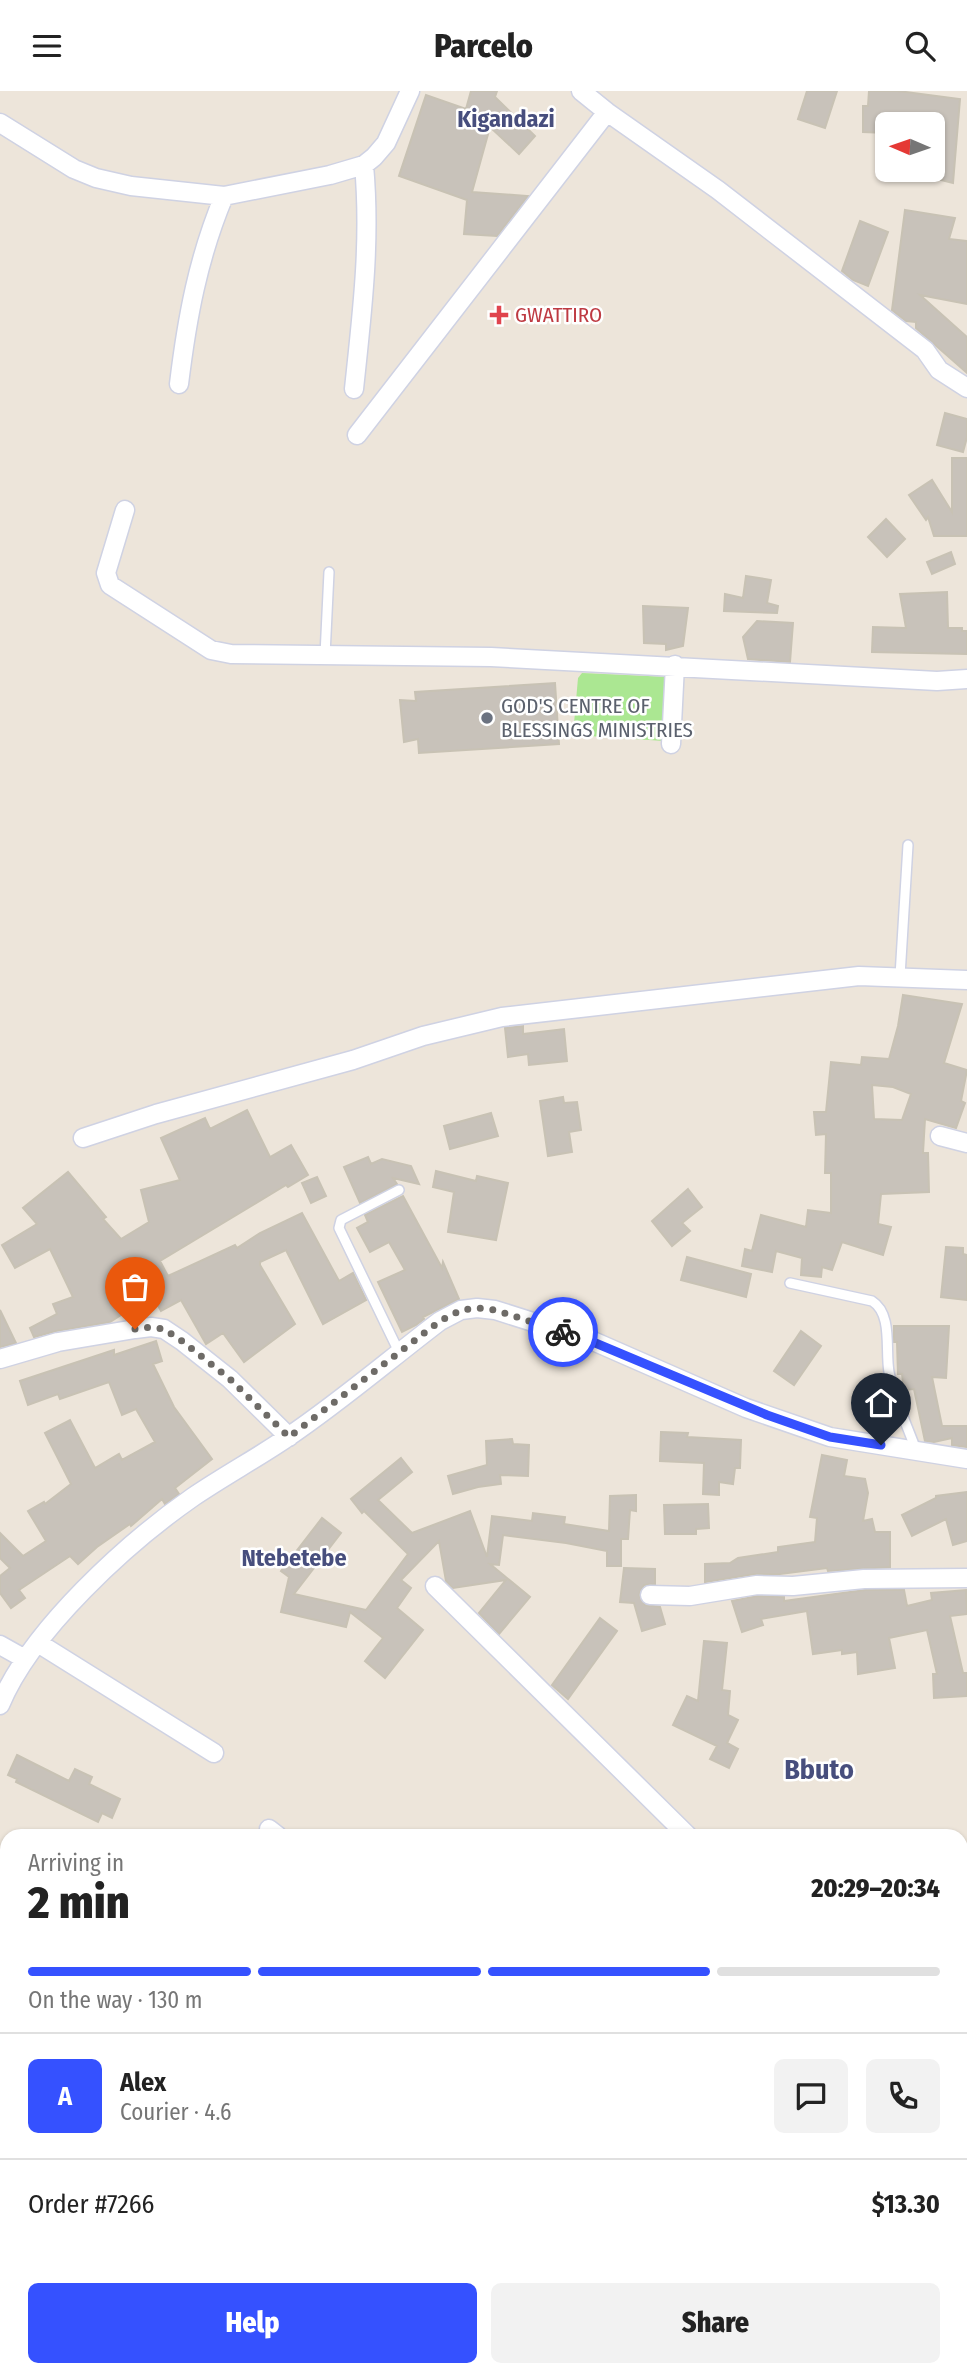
<!DOCTYPE html>
<meta charset="utf-8">
<style>
body{margin:0;font-family:"Fira Sans Condensed",sans-serif;background:#f2f2f2;color:#222;height:100vh;display:flex;flex-direction:column;font-size:26px;white-space:nowrap}
*{box-sizing:border-box;margin:0}
p{font-size:23px;color:#767676}
.icon{flex:none;width:38px;height:38px;fill:none;stroke:currentColor;stroke-width:2;stroke-linecap:round;stroke-linejoin:round}
.map{position:relative;flex:1;overflow:hidden}
.details{position:absolute;left:0px;top:1738px;width:968px;height:548px;display:flex;flex-direction:column;background:#fff;border-radius:21px 21px 0 0;box-shadow:0 2px 5px #0004}
.details>*{flex:none}
.needle{width:46px;rotate:272deg}
.tools{position:absolute;left:875px;top:21px;display:grid;gap:14px}
.tools a{display:grid;place-items:center;width:70px;height:70px;border-radius:10px;background:#fff;box-shadow:0 2px 5px #0004;font-size:35px}
.pin{position:absolute;display:grid;place-items:center;width:60px;height:60px;color:#fff;margin:-72px -30px;border-radius:50% 50% 50% 0;rotate:-45deg;box-shadow:0 0 7px #0007}
.pin .icon{rotate:45deg}
.courier{position:absolute;display:grid;place-items:center;width:70px;height:70px;margin:-35px;border:5px solid #3551ff;border-radius:50%;background:#fff;color:#222;box-shadow:0 2px 9px #0007}
.head em{font-style:normal;font-weight:800}
.head div{display:flex;flex-direction:column-reverse}
.head{display:flex;align-items:center;justify-content:space-between;height:119px;padding:0 28px}
h1{font-size:46px;font-weight:800;line-height:52px}
.bar{display:grid;grid-template-columns:repeat(4,1fr);gap:10px 7px;align-content:center;height:84px;padding:0 28px}
.bar i{height:9px;border-radius:5px;background:#e0e0e0}
.bar .current{background:#3551ff}
.bar p{grid-column:span 4}
.line{display:flex;align-items:center;gap:18px;padding:0 28px;border-top:2px solid #e0e0e0}
.line div{flex:1}
.round{display:grid;place-items:center;flex:none;width:74px;height:74px;border-radius:10px;background:#f2f2f2}
.cta{display:flex;gap:14px;margin-top:auto;padding:14px 28px}
.cta a{flex:1;height:80px;border-radius:10px;background:#3551ff;color:#fff;font-size:28px;font-weight:800;line-height:80px;text-align:center}
.cta a+a{background:#f2f2f2;color:#222}
header{display:flex;justify-content:space-between;align-items:center;height:91px;padding:0 28px;background:#fff;font-size:32px;font-weight:800}
.map>svg:first-child{display:block}
.green{fill:#abe792}
.building{fill:#c8c2ba;stroke:#c8c2b4;stroke-width:2;fill-rule:evenodd}
.lines{fill:none;stroke-linecap:round;stroke-linejoin:round}
.service-casing{stroke:#cfd2e3;stroke-width:12}
.minor-casing{stroke:#cfd2e3;stroke-width:21}
.service{stroke:#fff;stroke-width:9}
.minor{stroke:#fff;stroke-width:18}
.done{stroke:#6e6b67;stroke-width:7;stroke-dasharray:0 12.6}
.route{stroke:#3551ff;stroke-width:9}
.health-dot{fill:#e0444e;stroke:#fff;stroke-width:2.5}
.worship-dot{fill:#6b7280;stroke:#fff;stroke-width:2.5}
.labels{text-anchor:middle;dominant-baseline:central;stroke-width:5;stroke-linejoin:round;paint-order:stroke}
.health-label{font-size:21px;fill:#be3a42;stroke:#fff;text-anchor:start}
.worship-label{font-size:21px;fill:#5b616d;stroke:#fff;text-anchor:start}
.quarter-label{font-size:24px;font-weight:bold;fill:#474e7d;stroke:#fff}
.district-label{font-size:28px;font-weight:bold;fill:#474e7d;stroke:#fff}
</style>
<header><svg class="icon" aria-label="menu" viewBox="0 0 24 24"><path d="M4 6h16M4 12h16M4 18h16"/></svg>Parcelo<svg class="icon" aria-label="search" viewBox="0 0 24 24"><circle cx="10" cy="10" r="6"/><path d="M15 15l6 6"/></svg></header>
<div class="map">
<svg width="967" height="2285" viewBox="0 0 967 2285">
<rect width="100%" height="100%" fill="#ede5da"/>
<path class="green" d="M582,582L669,586L664,650L573,644L578,587Z"/>
<path class="building" d="M471,0H497L495,6L535,45L519,63L490,36L472,101L528,105L497,145L464,143L467,109L399,85L426,4L466,18Z
M807,0H837L825,37L798,28Z
M869,0H898L960,8L953,92L933,87V33H887V42L863,41V15H868Z
M905,119L955,127L949,148L967,150V213L920,204L967,246V282L916,237V231L906,230L892,219Z
M860,130L888,141L868,195L853,189L842,180Z
M945,322L967,328V346L963,361L937,354Z
M952,367H967V445H934L928,426L926,429L909,404L932,389L952,421Z
M886,428L905,448L887,466L868,446Z
M951,461L955,473L932,483L927,471Z
M746,485L771,489L767,512L778,515L777,522L724,520L725,503L743,507Z
M947,501L948,537H962V540H967V563L872,561L873,536L906,537L900,503Z
M643,515L688,517L683,555L666,559V553L644,552Z
M757,530L793,532L790,571L748,568L743,546Z
M555,592L559,653L419,662L418,648L404,651L400,609L416,610L415,601Z
M903,904L962,913L944,972L967,979L961,1010L965,1012L956,1037L925,1028L923,1062H928L929,1101L881,1103L878,1133L891,1136L883,1164L842,1151L832,1179L822,1176L821,1186L801,1184L802,1167L776,1160L772,1181L742,1175L745,1158L752,1160L761,1124L806,1136L808,1119L831,1122V1082H825L826,1043L816,1044L814,1021H826L831,971L861,974L862,966L889,968L898,935ZM872,994L893,996L911,1003L902,1029L874,1028Z
M523,935V943L564,938L567,970L529,974L528,963L508,966L505,937Z
M563,1006L564,1012L577,1011L581,1039L569,1041L572,1061L548,1065L540,1010Z
M247,1019L270,1066L291,1054L308,1084L288,1096L286,1094L160,1170L168,1185L235,1154L237,1157L260,1142L302,1122L339,1190L353,1182L366,1209L323,1233L286,1159L260,1171V1174L295,1233L244,1271L223,1242L206,1253L181,1209L161,1220L152,1204L110,1231L56,1240L34,1246L30,1237L57,1223L53,1213L73,1206L50,1158L15,1177L2,1154L37,1133L23,1117L68,1081L106,1126L103,1128L121,1148L149,1131L141,1099L180,1089L161,1047L205,1027L210,1038Z
M491,1022L498,1045L450,1058L444,1035Z
M368,1066L371,1073L382,1068L411,1075L419,1093L393,1087L397,1093L360,1112L344,1076Z
M436,1080L476,1090L477,1085L508,1092L496,1149L448,1141L454,1101L433,1096Z
M317,1086L326,1105L311,1112L302,1092Z
M688,1098L702,1116L682,1132L690,1140L672,1155L652,1130Z
M403,1105L442,1177L443,1171L459,1208L423,1226L424,1228L416,1234L402,1241L378,1191L405,1179L389,1151L370,1161L357,1137L368,1131L365,1124Z
M946,1156L963,1157V1163L967,1164V1209L941,1206Z
M687,1166L751,1183L746,1206L681,1189Z
M0,1219L16,1252L0,1256Z
M894,1235H949L946,1287L932,1286L942,1335H967V1356L952,1354V1347L934,1351L925,1350L914,1298L904,1299L902,1283H898L897,1251H894Z
M801,1240L821,1255L794,1294L774,1280Z
M156,1250L162,1270L153,1273L174,1316L212,1368L175,1397L179,1403L165,1413L162,1408L131,1435L130,1433L97,1456L78,1473L70,1465L19,1499L25,1507L11,1517L0,1502V1485L10,1477L0,1467V1442L23,1465L46,1450L28,1420L44,1411L45,1413L71,1393L45,1342L70,1329L95,1377L119,1363L122,1369L155,1351L136,1318L122,1324L109,1291L60,1308L58,1303L28,1314L20,1290L114,1259V1264Z
M661,1341L688,1342L687,1346L741,1349L740,1377H735L733,1393L719,1391V1404L703,1403L704,1372L660,1370Z
M512,1348L513,1353L529,1354L528,1385L500,1384L501,1393L478,1396L453,1403L448,1385L487,1374L486,1350Z
M822,1364L847,1369L844,1385L865,1388L868,1402L863,1430L872,1428L875,1441H890V1476L828,1480L827,1477L780,1483H755L705,1491V1473L730,1472L738,1467L778,1461V1456L815,1451L817,1427L810,1426Z
M401,1367L412,1381L378,1409L412,1442L470,1420L487,1466L492,1425L532,1430L533,1422L565,1426L564,1433L609,1440L610,1405L636,1404V1420L630,1419L628,1448H621V1475H607V1460L566,1452L503,1444L499,1474L490,1473L530,1506L499,1543L479,1522L506,1489L453,1497L446,1490L439,1450L401,1489L411,1497L397,1517L423,1539L385,1587L365,1570L383,1547L350,1521L346,1536L281,1521L289,1486L281,1480L322,1427L341,1442L294,1503L366,1519L408,1463L364,1420L362,1422L351,1408Z
M967,1401V1450L953,1454L946,1428L912,1445L902,1424L936,1407V1405Z
M708,1413L709,1437L696,1438V1443H665L664,1414Z
M624,1477L655,1478V1493L644,1494L639,1504L645,1514L660,1516L665,1533L642,1540L634,1512L620,1511Z
M865,1499H904L907,1515L932,1509L931,1502L966,1499L967,1523L950,1525L963,1582H967V1605L934,1607L933,1583H937L927,1539L889,1547L895,1577L858,1583L857,1561L842,1563V1559L813,1563L807,1520L761,1528L763,1534L742,1541L732,1510L758,1505L784,1506V1510Z
M600,1527L617,1540L568,1608L552,1594Z
M704,1550L727,1552L722,1599L730,1600L728,1624L738,1629L727,1652L738,1658L729,1677L710,1668L717,1655L673,1634L687,1605L698,1610Z
M17,1664L69,1690L75,1678L92,1686L89,1693L120,1708L112,1727L102,1722L98,1731L16,1691L17,1688L8,1684Z"/>
<g class="lines">
<defs>
<path id="service" d="M325,564L329,481
M900,885L908,754
M790,1192L872,1210C893,1223 885,1259 889,1281C894,1307 907,1334 916,1359
M399,1261L339,1137L341,1129L399,1099"/>
<path id="minor" d="M581,0L607,21L718,99L925,259L939,279L967,297
M0,32L74,78L96,87L131,95L224,105L330,84L364,74L374,66L386,52L410,0
M179,293C187,227 198,167 224,105
M354,298C362,222 371,151 364,74
M357,344L607,21
M125,419L106,482L110,494L211,559L231,563L491,566L937,590L967,588
M671,653L675,574
M940,1045L967,1052
M83,1047L156,1023L353,969L423,945L502,926L859,885L967,889
M0,1268L58,1251L135,1238L151,1236L164,1238L182,1250L230,1288L289,1346
M435,1495L688,1745
M650,1504L690,1505L757,1494L793,1495L864,1488L967,1487
M38,1552L214,1662
M0,1554L25,1568
M0,1614C31,1539 127,1452 193,1406C224,1385 257,1367 288,1346C340,1311 390,1268 440,1230L461,1219L477,1217L495,1219L593,1250L746,1317L830,1346L967,1368
M269,1738L278,1745
M961,1959L967,1957
M961,2192L967,2219
M72,2278L73,2285
M669,2278L671,2285
M16,2285L32,2278
M420,2285L421,2278"/>
</defs>
<use href="#service" class="service-casing"/>
<use href="#minor" class="minor-casing"/>
<use href="#service" class="service"/>
<use href="#minor" class="minor"/>
</g>
<g class="lines">
<path class="done" d="M135,1238L151,1236L164,1238L182,1250L230,1288L289,1346L440,1230L461,1219L477,1217L495,1219L563,1241"/>
<path class="route" d="M563,1241L593,1251L767,1324L830,1346L881,1354"/>
</g>
<path class="health-dot" d="M495.5 213.5h7v7h7v7h-7v7h-7v-7h-7v-7h7z"/>
<circle class="worship-dot" cx="487" cy="627" r="7"/>
<g class="labels">
<g class="health-label">
<text x="515" y="224">GWATTIRO</text>
</g>
<g class="worship-label">
<text x="501" y="615">GOD'S CENTRE OF<tspan x="501" dy="24">BLESSINGS MINISTRIES</tspan></text>
</g>
<g class="quarter-label">
<text x="506" y="28">Kigandazi</text>
<text x="294" y="1467">Ntebetebe</text>
</g>
<g class="district-label">
<text x="819" y="1678">Bbuto</text>
</g>
</g>
</svg>
<div class="tools">
<a><svg class="needle" viewBox="-14 -14 28 28"><path d="M0-13l5 13h-10z" fill="#e53935"/><path d="M0 13l5-13h-10z" fill="#767676"/></svg></a>
</div>
<div class="pin" style="left:135px;top:1238px;background:#ea580c"><svg class="icon" aria-label="bag" viewBox="0 0 24 24"><path d="M5 8h14l-1 12H6zM9 8a3 3 0 0 1 6 0"/></svg></div>
<div class="pin" style="left:881px;top:1354px;background:#1f2937"><svg class="icon" aria-label="home" viewBox="0 0 24 24"><path d="M3 11l9-7 9 7M6 9v11h12V9"/></svg></div>
<div class="courier" style="left:563px;top:1241px"><svg class="icon" aria-label="bike" viewBox="0 0 24 24"><circle cx="6" cy="16" r="4"/><circle cx="18" cy="16" r="4"/><path d="M6 16l4-8h5l3 8M10 8l3 8H6M13 5h3"/></svg></div>
<section class="details">
<div class="head"><div><h1>2 min</h1><p>Arriving in</p></div><em>20:29–20:34</em></div>
<div class="bar"><i class="current"></i><i class="current"></i><i class="current"></i><i></i><p>On the way · 130 m</p></div>
<div class="line" style="height:126px"><b class="round" style="background:#3551ff;color:#fff">A</b><div><b>Alex</b><p>Courier · 4.6</p></div><a class="round"><svg class="icon" aria-label="chat" viewBox="0 0 24 24"><path d="M4 5h16v11H9l-5 4z"/></svg></a><a class="round"><svg class="icon" aria-label="phone" viewBox="0 0 24 24"><path d="M5 4h4l2 5-3 2q2 4 5 5l2-3 5 2v4C11 20 4 13 5 4z"/></svg></a></div>
<div class="line" style="height:91px"><div>Order #7266</div><b>$13.30</b></div>
<div class="cta"><a>Help</a><a>Share</a></div>
</section>
</div>
